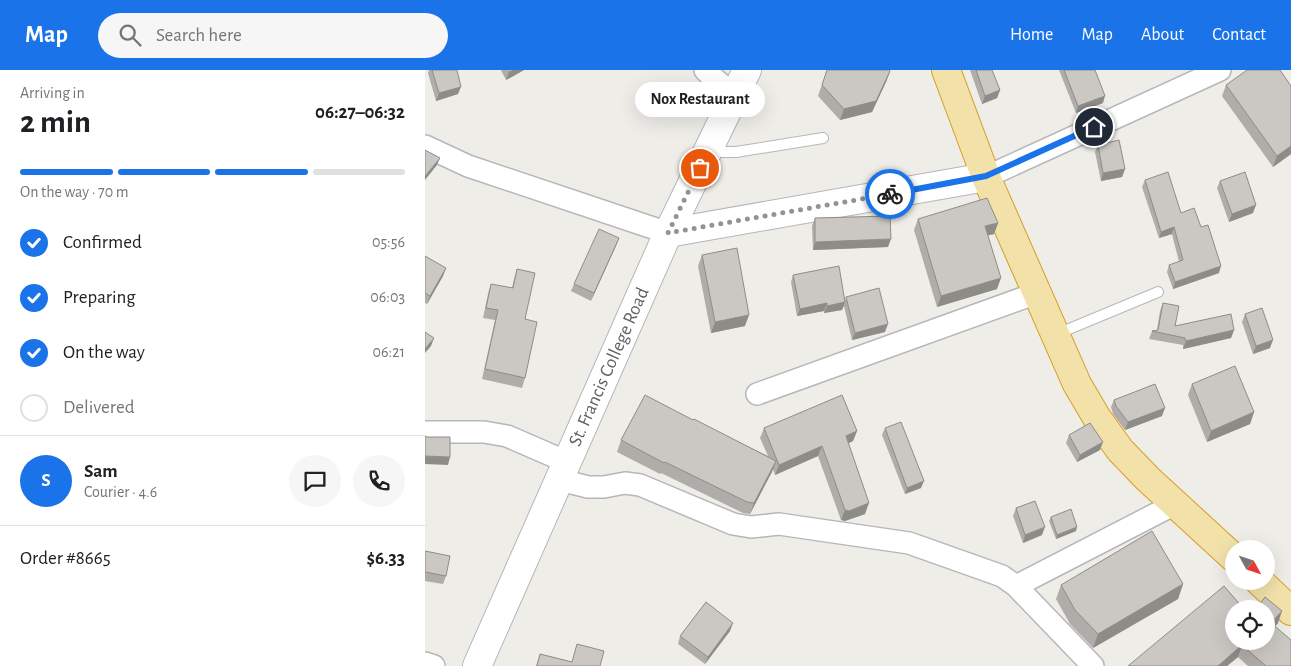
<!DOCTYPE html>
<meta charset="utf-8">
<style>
body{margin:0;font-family:"Alegreya Sans",sans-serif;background:#f6f6f6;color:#202124;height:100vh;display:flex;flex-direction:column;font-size:19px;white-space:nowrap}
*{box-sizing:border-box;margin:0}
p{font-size:16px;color:#757577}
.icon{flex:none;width:28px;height:28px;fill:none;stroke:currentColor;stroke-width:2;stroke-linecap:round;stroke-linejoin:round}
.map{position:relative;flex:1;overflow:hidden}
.panel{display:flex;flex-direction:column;background:#fff;width:425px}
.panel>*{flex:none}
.needle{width:32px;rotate:130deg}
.controls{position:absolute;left:800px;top:470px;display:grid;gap:10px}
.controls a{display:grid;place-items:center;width:50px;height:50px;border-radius:50%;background:#fff;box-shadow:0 5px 20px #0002;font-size:25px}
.pin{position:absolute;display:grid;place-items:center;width:42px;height:42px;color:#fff;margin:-21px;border:2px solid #fff;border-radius:50%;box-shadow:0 1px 5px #0007}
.courier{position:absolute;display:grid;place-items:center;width:50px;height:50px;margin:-25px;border:4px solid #1a73e8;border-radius:50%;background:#fff;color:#222;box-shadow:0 1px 6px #0007}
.bubble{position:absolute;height:35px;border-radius:18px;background:#fff;box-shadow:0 5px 20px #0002;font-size:16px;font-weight:700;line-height:35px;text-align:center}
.summary em{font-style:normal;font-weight:700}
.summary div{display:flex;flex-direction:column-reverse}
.summary{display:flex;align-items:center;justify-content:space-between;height:85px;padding:0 20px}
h1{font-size:32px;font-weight:700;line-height:38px}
.bar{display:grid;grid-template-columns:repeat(4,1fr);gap:8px 5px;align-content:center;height:60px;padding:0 20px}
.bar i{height:6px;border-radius:4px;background:#e0e0e0}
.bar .active{background:#1a73e8}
.bar p{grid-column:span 4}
.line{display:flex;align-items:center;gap:12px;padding:0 20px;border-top:1px solid #e0e0e0}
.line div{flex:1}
.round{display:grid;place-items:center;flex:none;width:52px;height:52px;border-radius:26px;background:#f6f6f6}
ol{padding:0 20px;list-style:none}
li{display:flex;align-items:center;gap:15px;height:55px}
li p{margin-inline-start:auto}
li .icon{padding:5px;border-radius:50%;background:#1a73e8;color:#fff;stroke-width:4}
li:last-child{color:#757577}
li i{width:28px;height:28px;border:2px solid #e0e0e0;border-radius:50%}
header{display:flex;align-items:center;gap:30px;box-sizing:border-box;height:70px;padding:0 25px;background:#1a73e8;color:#fff}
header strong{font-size:24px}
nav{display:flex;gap:28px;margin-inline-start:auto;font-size:18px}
.search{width:350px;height:45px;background:#f6f6f6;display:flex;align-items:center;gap:12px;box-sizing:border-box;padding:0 18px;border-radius:28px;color:#757577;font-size:19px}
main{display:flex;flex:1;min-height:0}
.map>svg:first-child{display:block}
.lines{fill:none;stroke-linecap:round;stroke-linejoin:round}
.service-casing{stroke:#b5b7ba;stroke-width:12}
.minor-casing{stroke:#b5b7ba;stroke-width:24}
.secondary-casing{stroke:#b4b6ba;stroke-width:30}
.trunk-casing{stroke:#d89d1f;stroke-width:30}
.service{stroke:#fff;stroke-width:10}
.minor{stroke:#fff;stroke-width:21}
.secondary{stroke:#fff;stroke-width:28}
.trunk{stroke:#f2e2aa;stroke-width:28}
.wall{fill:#afaca9}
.shaded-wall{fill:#8e8c89}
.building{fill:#cbc8c4;stroke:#8e8c89}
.done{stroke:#919394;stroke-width:5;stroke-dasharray:0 9}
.route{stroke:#1a73e8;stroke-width:6}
.labels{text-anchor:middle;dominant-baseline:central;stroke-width:4;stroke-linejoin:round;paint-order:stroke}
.street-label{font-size:19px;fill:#5f6266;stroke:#fff}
</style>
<header>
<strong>Map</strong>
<div class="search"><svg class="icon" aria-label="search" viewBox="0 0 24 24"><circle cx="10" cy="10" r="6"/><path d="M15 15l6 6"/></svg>Search here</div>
<nav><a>Home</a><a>Map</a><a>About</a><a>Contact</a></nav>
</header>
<main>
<section class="panel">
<div class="summary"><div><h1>2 min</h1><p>Arriving in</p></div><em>06:27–06:32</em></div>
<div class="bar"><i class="active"></i><i class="active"></i><i class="active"></i><i></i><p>On the way · 70 m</p></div>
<ol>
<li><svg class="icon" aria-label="check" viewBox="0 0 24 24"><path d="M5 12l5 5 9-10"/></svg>Confirmed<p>05:56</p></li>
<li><svg class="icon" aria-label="check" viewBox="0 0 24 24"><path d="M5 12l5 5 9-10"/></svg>Preparing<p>06:03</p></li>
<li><svg class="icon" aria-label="check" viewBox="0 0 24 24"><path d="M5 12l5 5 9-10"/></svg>On the way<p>06:21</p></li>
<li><i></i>Delivered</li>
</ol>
<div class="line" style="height:90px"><b class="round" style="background:#1a73e8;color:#fff">S</b><div><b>Sam</b><p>Courier · 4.6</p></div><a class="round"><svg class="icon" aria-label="chat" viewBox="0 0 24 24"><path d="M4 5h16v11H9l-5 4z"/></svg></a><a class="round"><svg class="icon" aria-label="phone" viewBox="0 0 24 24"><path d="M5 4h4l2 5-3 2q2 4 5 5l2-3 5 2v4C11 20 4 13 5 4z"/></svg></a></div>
<div class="line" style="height:65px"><div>Order #8665</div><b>$6.33</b></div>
</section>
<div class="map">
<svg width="866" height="596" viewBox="0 0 866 596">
<rect width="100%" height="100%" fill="#efede8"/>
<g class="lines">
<defs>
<path id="service" d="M284,82H311L398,68
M632,264L733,222"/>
<path id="minor" d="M280,0L284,4L310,26
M0,76L43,96L243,163
M561,107L795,0
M332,324L612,223
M0,362H59L82,366L142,392
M135,410L163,417H179L200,413L215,415L308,454L326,457L354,454L484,473L577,506L591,516L668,596
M591,516L750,434
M0,593L9,596"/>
<path id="secondary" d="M243,163L561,107
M52,596L243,163L322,0"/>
<path id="trunk" d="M521,0L561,107L652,314L672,348L695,380L723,409L809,488
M834,511L866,541"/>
</defs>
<use href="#service" class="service-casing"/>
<use href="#minor" class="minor-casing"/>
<use href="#secondary" class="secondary-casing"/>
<use href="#trunk" class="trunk-casing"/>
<use href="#service" class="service"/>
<use href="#minor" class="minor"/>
<use href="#secondary" class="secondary"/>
<use href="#trunk" class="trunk"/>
</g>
<path class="wall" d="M4,0H32L33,24L11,31L3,3Z
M76,0H99L81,10Z
M402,0H464L465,1L461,12L447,42L415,50L393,26Z
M545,0H567L575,20L572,28L557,34Z
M634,0H670L678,33L651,43Z
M801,15L866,16V84L848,97L797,26Z
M673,75L700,99L697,107L676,111L670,82Z
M720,110L756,143L794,203L748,219L742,202L744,195L754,192L747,164L734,168L717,117Z
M795,111L828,143L804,152L792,118Z
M390,148L463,177L388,180L387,156Z
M493,149L573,153L569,164L563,165L572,219L512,237L489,160Z
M194,168L166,231L146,221L149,214Z
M277,185L320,256L286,263L273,196Z
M0,186L21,198L18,206L2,234L0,233Z
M92,199L100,249V308L97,318L57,309L70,250L58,248L63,224L66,214L87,218L89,209Z
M368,205L420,231L421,227L460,262L427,270L419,236L417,240L399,243V241L372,246L366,212Z
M738,233L750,256L809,260L806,268L758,279V275L724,269L727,261L732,260L735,241Z
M820,244L845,278L828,284L817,252Z
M767,314L829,342L825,354L782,372L763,325Z
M689,330L737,346L700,360L688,344L686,337Z
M268,350L343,386L335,368L339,358L432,361L428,371L423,374L440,444L420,451L416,450L393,386L350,405L348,399L325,444L318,443L236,403L235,404L192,382L196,370Z
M460,358L496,418L480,424L457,365Z
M644,365L675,380L652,392L641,373Z
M591,438L617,465L598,473L588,446Z
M626,447L651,461L631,469L624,451Z
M0,481L21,506L18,514L0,511Z
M758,514L753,529L668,578L645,554L631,529L636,515Z
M841,539L853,553L850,556L866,596H823L813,587L802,596H703L809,571Z
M305,561L280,594L253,574L255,566Z
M152,574L175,596H111L115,584L147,592Z"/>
<path class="shaded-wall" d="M88,0H99L81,10L84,2Z
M465,1L461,12L447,42L415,50L419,39Z
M36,17L33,24L11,31L14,23Z
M575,20L572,28L557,34L560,26Z
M680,26L678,33L651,43L653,36Z
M866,76V84L848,97L852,86Z
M15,88L12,95L0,110V106Z
M700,99L697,107L676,111L678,103Z
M831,135L828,143L804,152L807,144Z
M573,153L569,164L556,167L560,156Z
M749,157L747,164L734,168L736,162Z
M194,168L191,176L166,231L169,223Z
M466,169L463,177L388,180L390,172Z
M796,196L794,203L748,219L750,212Z
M21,198L18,206L2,234L5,226Z
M576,208L572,219L512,237L516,226Z
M420,232L417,240L399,243L402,236Z
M402,233L399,241L372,246L375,239Z
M324,245L320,256L286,263L290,252Z
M463,254L460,262L427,270L430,263Z
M809,260L806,268L758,279L761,271Z
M9,268L6,276L0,283V279Z
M848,270L845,278L828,284L831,276Z
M740,338L737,346L700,360L703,352Z
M829,342L825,354L782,372L786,361Z
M432,361L428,371L417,376L421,366Z
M678,372L675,380L652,392L655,385Z
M397,376L393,386L350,405L354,395Z
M0,386L25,387L23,395L0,394Z
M351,391L347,402L325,444L329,433Z
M499,411L496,418L480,424L482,418Z
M444,433L440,444L420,451L416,450L420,440Z
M620,457L617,465L598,473L600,465Z
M652,457L651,461L631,469L632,465Z
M758,514L753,529L668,578L673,564Z
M857,541L853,553L842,565L846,553Z
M308,553L305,561L280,594L283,587Z
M817,575L813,587L802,596H793Z"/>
<path class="building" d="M7,0H32L36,17L14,23Z
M402,0H464L465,1L451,31L419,39L397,15Z
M551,0H567L575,20L560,26Z
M639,0H670L680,26L653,36Z
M822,0H855L866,16V76L852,86L801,15Z
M694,70L700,99L678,103L673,75Z
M0,80L15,88L0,106Z
M743,102L756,143L769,138L776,157L783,155L796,196L750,212L744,195L758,190L749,157L736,162L720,110Z
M820,102L831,135L807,144L795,111Z
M562,128L573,153L560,156L576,208L516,226L493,149Z
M465,146L466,169L390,172V148Z
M174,159L194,168L169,223L149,214Z
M312,178L324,245L290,252L277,185Z
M0,186L21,198L5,226L0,223Z
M414,196L420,232L402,236V233L375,239L368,205Z
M92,199L110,203L100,249L112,252L100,308L60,299L73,240L61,238L66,214L88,218Z
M454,218L463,254L430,263L421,227Z
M738,233L754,236L750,256L806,244L809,260L761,271L760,268L727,261L733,260Z
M837,238L848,270L831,276L820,244Z
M0,262L9,268L0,279Z
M810,296L829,342L786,361L767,314Z
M730,314L740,338L703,352L691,336L689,330Z
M220,325L268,350L269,349L351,391L329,433L322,432L240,392L239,393L196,370Z
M417,325L432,361L421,366L444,433L424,441L420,440L397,376L354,395L339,358Z
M476,352L499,411L482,418L460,358Z
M665,353L678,372L655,385L644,365Z
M0,366L2,367H25V387L0,386Z
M610,431L620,457L600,465L591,438Z
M646,439L652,457L632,465L626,447Z
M727,461L758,514L673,564L650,540L636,515Z
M0,481L25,486L21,506L0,502Z
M799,516L819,539H809V571H841V539H831L840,527L857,541L846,553L866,570V596H841L817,575L793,596H703Z
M281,532L308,553L283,587L255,566Z
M152,574L179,581L175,596H112L115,584L147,592Z"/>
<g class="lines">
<path class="done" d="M275,98L243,163L465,124"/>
<path class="route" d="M465,124L561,106L669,57"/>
</g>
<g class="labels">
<g class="street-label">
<text transform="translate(184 297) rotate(-66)">St. Francis College Road</text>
</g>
</g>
</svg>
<div class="controls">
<a><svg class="needle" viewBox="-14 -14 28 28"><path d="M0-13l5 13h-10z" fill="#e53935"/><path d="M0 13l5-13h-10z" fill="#757577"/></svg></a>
<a><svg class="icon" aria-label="locate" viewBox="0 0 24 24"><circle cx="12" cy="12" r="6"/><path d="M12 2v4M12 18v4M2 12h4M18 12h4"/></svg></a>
</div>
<div class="pin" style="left:275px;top:98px;background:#ea580c"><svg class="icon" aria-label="bag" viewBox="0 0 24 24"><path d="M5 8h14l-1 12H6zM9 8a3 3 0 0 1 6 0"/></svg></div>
<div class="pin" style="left:669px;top:57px;background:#1f2937"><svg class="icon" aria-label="home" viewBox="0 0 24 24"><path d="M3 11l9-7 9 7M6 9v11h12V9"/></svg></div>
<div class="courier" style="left:465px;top:124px"><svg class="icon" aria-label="bike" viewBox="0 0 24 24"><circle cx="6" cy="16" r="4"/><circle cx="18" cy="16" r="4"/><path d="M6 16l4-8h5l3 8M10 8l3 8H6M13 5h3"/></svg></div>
<div class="bubble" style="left:210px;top:12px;width:130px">Nox Restaurant</div>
</div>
</main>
